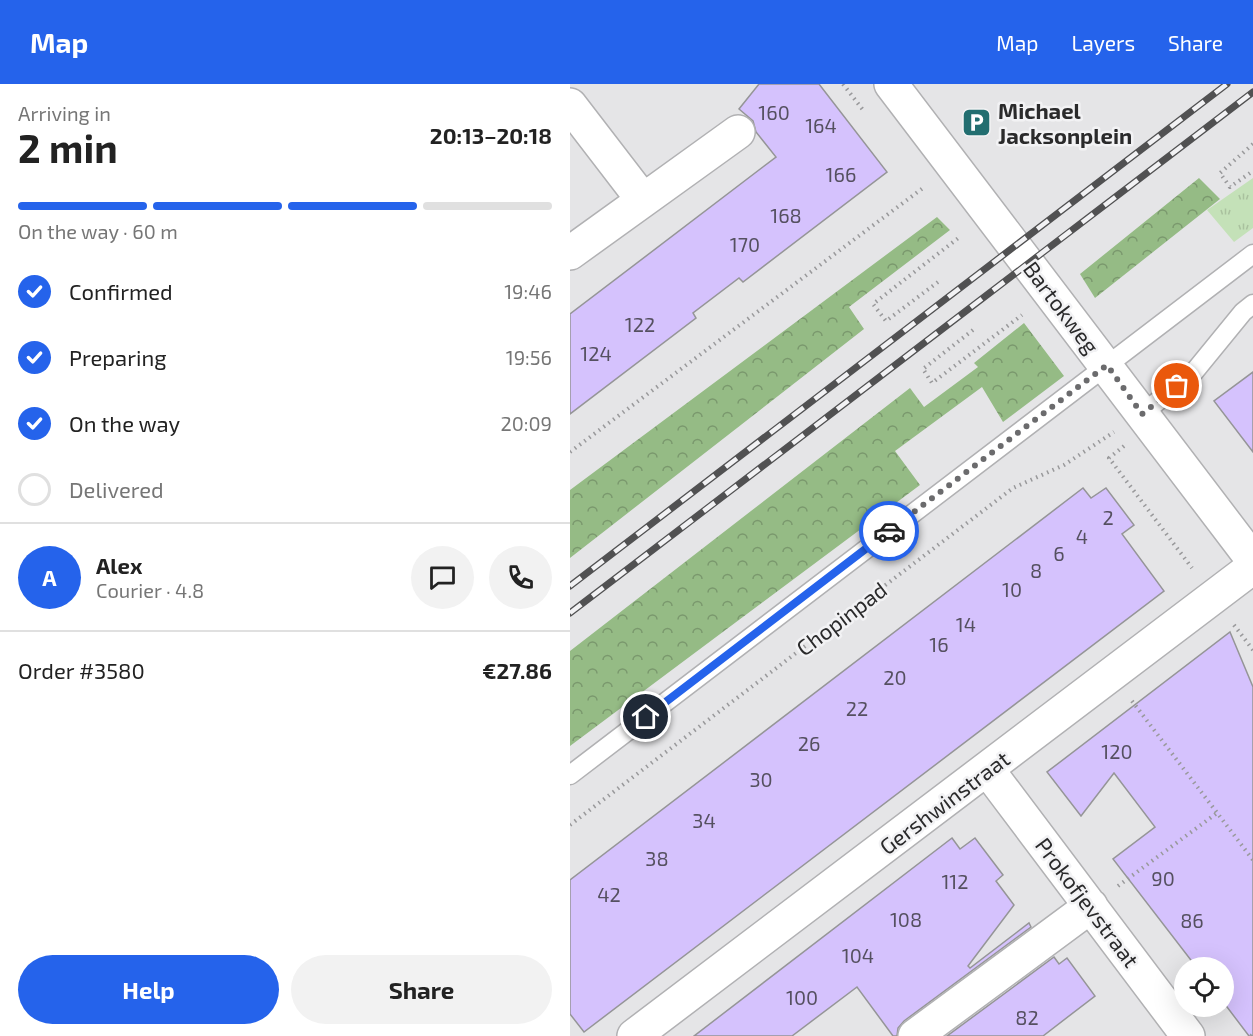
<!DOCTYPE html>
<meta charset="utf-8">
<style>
body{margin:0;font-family:"Exo 2",sans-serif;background:#f2f2f2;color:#222;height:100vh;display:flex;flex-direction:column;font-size:22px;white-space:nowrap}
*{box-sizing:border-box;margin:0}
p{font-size:20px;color:#767676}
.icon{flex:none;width:33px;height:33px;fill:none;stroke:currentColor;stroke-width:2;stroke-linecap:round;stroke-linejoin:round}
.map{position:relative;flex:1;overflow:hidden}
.drawer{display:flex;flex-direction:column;background:#fff;width:570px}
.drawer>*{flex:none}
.tools{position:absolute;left:604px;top:873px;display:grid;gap:12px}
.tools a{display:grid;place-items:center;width:60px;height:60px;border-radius:50%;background:#fff;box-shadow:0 6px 24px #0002;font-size:30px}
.pin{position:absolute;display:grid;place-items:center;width:51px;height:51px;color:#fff;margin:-26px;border:3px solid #fff;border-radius:50%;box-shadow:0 2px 6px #0007}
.courier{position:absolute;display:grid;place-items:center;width:60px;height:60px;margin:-30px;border:4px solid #2563eb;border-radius:50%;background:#fff;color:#222;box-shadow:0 2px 8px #0007}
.headline em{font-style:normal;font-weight:700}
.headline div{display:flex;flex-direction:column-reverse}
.headline{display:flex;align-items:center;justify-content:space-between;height:102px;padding:0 18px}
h1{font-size:39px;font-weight:700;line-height:45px}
.bar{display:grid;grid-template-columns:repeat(4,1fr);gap:9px 6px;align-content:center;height:72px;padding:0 18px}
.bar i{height:8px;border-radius:4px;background:#e0e0e0}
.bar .active{background:#2563eb}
.bar p{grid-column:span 4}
.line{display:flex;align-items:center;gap:15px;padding:0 18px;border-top:2px solid #e0e0e0}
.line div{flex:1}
.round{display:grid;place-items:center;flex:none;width:63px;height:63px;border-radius:32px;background:#f2f2f2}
ol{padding:0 18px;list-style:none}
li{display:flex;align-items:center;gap:18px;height:66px}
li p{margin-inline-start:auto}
li .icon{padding:6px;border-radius:50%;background:#2563eb;color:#fff;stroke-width:4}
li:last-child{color:#767676}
li i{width:33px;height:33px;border:3px solid #e0e0e0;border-radius:50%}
.cta{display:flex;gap:12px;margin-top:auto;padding:12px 18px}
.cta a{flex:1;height:69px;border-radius:36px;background:#2563eb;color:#fff;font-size:24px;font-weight:700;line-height:69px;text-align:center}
.cta a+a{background:#f2f2f2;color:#222}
header{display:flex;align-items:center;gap:36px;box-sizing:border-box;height:84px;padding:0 30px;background:#2563eb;color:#fff}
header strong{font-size:28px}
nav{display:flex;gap:33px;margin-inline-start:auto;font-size:21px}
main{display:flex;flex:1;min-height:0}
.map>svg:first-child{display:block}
.grass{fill:url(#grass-tufts)}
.forest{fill:url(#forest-crowns)}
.building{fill:#d5c2fd;stroke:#959597;stroke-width:1.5}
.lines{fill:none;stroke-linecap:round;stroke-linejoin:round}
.lane-casing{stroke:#b1b1b3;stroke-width:21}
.street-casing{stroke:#b1b1b3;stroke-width:36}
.path{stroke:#99999b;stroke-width:4;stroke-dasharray:1.5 4.5;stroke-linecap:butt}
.lane{stroke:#fff;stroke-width:18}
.street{stroke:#fff;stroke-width:33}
.rail-casing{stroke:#515152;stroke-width:7}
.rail{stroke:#f2f2f4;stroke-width:4.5;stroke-dasharray:14;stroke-linecap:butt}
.done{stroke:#6b6b6d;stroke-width:6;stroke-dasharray:0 10.8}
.route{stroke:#2563eb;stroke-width:8}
.labels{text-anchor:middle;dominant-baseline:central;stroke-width:5;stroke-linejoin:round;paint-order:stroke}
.number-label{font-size:20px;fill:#555060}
.poi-label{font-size:22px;font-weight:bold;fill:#2a2a2b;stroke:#f2f2f4;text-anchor:start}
.street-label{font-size:22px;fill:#2a2a2b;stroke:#f2f2f4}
</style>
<header>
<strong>Map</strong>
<nav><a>Map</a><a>Layers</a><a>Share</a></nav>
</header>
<main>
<section class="drawer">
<div class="headline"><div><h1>2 min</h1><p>Arriving in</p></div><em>20:13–20:18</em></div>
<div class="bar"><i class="active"></i><i class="active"></i><i class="active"></i><i></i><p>On the way · 60 m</p></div>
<ol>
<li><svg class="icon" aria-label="check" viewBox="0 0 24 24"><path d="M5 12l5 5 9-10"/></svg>Confirmed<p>19:46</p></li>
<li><svg class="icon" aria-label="check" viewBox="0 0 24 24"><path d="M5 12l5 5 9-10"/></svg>Preparing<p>19:56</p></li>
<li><svg class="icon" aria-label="check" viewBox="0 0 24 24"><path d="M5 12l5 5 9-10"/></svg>On the way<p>20:09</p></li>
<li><i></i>Delivered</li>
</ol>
<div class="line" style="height:108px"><b class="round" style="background:#2563eb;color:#fff">A</b><div><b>Alex</b><p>Courier · 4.8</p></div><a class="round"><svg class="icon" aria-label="chat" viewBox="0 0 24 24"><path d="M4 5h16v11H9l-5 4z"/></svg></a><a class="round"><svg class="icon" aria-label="phone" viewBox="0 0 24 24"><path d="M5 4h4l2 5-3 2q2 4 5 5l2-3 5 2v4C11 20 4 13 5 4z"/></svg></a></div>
<div class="line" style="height:78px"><div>Order #3580</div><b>€27.86</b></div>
<div class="cta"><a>Help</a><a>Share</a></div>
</section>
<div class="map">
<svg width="683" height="952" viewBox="0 0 683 952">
<defs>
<pattern id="grass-tufts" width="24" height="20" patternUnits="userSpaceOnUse" patternTransform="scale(1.5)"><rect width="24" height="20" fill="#c4e1b8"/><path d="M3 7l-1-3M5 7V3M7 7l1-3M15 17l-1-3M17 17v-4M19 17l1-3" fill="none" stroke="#a9c19e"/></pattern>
<pattern id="forest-crowns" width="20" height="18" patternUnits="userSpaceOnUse" patternTransform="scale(1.5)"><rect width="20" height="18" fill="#95bb85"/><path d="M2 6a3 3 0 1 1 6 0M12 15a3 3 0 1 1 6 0" fill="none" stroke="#7a986d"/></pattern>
</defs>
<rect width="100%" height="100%" fill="#e5e5e7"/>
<path class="grass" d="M683,94V144L664,158L637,126Z"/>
<path class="forest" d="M629,94L650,115L525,214L510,190Z
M367,133L380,146L279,223L294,245L0,474V406Z
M454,239L494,292L433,338L412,303L325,367L350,401L0,662V567L340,304L354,323L408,283L404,279Z"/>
<path class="building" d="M189,0H249L317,88L173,198L169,194L123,229L126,234L0,330V230L206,73L186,48L183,37L169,25Z
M683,288V368L644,317Z
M513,404L521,414L536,404L564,441L552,450L594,507L14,948L0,930V796Z
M660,548L683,603V952H679L654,919V884H627L543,775L585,743L544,689L511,732L477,688Z
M382,754L390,765L405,754L433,791L426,797L444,821L398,882L400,884L459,839L461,843L334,937L328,944L327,952H323L287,903L222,952H124Z
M484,873L489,880L497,874L525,912L473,952H377Z"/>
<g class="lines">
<defs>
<path id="lane" d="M572,330L624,288L673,228L683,220
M0,691L683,170"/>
<path id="street" d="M321,0L683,476
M0,21L73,116
M0,169L168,48
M417,685L618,952
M64,952L683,483
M345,952L521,822"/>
</defs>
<use href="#lane" class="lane-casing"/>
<use href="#street" class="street-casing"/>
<path class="path" d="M273,0L293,26
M683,60L650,89L660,103L683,87
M368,198L316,237L303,220L391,152
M403,246L353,285L362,299L452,231
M554,362L539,374L622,484
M0,368L353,104
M664,541L683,566
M562,617L683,776
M0,741L443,404L494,381L544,348
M548,802L647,729
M681,952L683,950"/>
<use href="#lane" class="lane"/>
<use href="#street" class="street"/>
<defs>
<path id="rail" d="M0,502L657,0
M0,529L683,8"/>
</defs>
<use href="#rail" class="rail-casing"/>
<use href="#rail" class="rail"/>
</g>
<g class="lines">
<path class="done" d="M319,447L537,281L572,330L607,302"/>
<path class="route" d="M76,633L319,447"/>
</g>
<defs>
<symbol id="parking-square" viewBox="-11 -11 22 22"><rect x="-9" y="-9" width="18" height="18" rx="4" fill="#226e70" stroke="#f2f2f4"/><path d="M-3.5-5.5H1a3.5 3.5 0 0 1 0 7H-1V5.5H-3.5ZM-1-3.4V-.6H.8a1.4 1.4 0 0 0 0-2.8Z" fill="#fff"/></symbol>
</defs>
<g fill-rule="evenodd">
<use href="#parking-square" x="390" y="22" width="33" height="33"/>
</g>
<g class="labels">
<g class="number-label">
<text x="204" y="28">160</text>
<text x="251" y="41">164</text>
<text x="271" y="90">166</text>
<text x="216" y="131">168</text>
<text x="175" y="160">170</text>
<text x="70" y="240">122</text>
<text x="26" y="269">124</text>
<text x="538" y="433">2</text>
<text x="512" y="452">4</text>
<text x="489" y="469">6</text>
<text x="466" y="486">8</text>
<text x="442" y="505">10</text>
<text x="396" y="540">14</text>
<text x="369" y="560">16</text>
<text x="325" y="593">20</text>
<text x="287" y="624">22</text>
<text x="239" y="659">26</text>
<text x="547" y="667">120</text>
<text x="191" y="695">30</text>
<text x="134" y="736">34</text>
<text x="87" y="774">38</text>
<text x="593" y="794">90</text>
<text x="385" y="797">112</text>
<text x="39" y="810">42</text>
<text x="336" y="835">108</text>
<text x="622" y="836">86</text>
<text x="288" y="871">104</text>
<text x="232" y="913">100</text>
<text x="457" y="933">82</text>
</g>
<g class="poi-label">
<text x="428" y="26">Michael<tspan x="428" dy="25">Jacksonplein</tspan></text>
</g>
<g class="street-label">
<text transform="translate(492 223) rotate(53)">Bartokweg</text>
<text transform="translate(271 534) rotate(-37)">Chopinpad</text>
<text transform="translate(374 718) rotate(-37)">Gershwinstraat</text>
<text transform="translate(518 818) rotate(53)">Prokofjevstraat</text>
</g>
</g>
</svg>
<div class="tools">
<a><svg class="icon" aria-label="locate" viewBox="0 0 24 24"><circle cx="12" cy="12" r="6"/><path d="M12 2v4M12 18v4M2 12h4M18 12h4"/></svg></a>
</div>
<div class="pin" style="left:607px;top:302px;background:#ea580c"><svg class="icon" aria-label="bag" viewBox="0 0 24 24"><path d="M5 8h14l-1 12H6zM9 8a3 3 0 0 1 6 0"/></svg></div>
<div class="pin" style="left:76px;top:633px;background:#1f2937"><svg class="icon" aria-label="home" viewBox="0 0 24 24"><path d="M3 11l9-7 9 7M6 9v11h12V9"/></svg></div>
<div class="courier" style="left:319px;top:447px"><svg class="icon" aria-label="car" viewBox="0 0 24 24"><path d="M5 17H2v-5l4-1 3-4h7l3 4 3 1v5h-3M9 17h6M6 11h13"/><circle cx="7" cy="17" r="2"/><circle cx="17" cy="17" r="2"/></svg></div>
</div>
</main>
